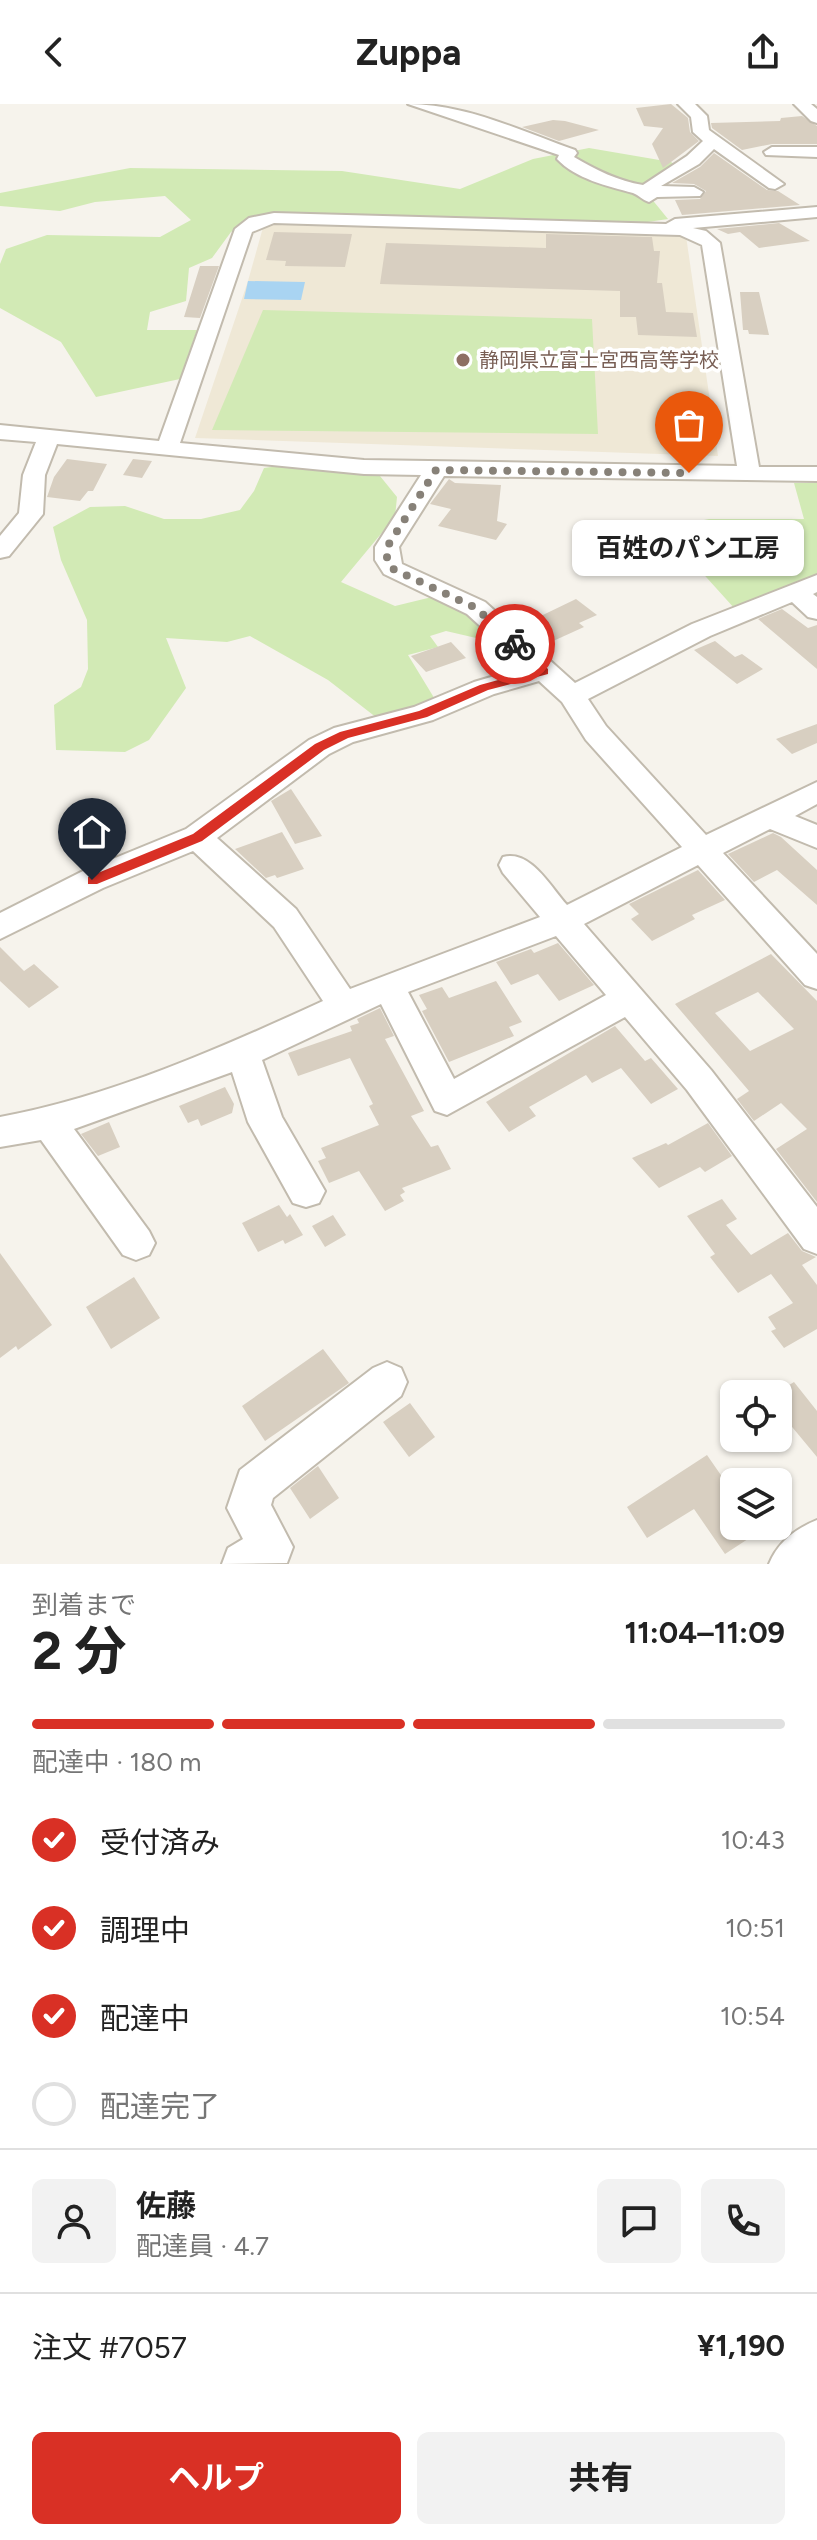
<!DOCTYPE html>
<html lang="ja">
<meta charset="utf-8">
<style>
body{margin:0;font-family:Figtree,"Noto Sans JP",sans-serif;background:#f2f2f2;color:#222;height:100vh;display:flex;flex-direction:column;font-size:30px;white-space:nowrap}
*{box-sizing:border-box;margin:0}
p{font-size:26px;color:#767676}
.icon{flex:none;width:44px;height:44px;fill:none;stroke:currentColor;stroke-width:2;stroke-linecap:round;stroke-linejoin:round}
.map{position:relative;height:1460px;overflow:hidden}
.panel{display:flex;flex-direction:column;background:#fff;flex:1}
.panel>*{flex:none}
.buttons{position:absolute;left:720px;top:1276px;display:grid;gap:16px}
.buttons a{display:grid;place-items:center;width:72px;height:72px;border-radius:12px;background:#fff;box-shadow:0 2px 6px #0004;font-size:40px}
.pin{position:absolute;display:grid;place-items:center;width:68px;height:68px;color:#fff;margin:-82px -34px;border-radius:50% 50% 50% 0;rotate:-45deg;box-shadow:0 0 8px #0007}
.pin .icon{rotate:45deg}
.courier{position:absolute;display:grid;place-items:center;width:80px;height:80px;margin:-40px;border:6px solid #d93025;border-radius:50%;background:#fff;color:#222;box-shadow:0 2px 10px #0007}
.bubble{position:absolute;height:56px;border-radius:12px;background:#fff;box-shadow:0 2px 6px #0004;font-size:26px;font-weight:700;line-height:56px;text-align:center}
.headline em{font-style:normal;font-weight:700}
.headline div{display:flex;flex-direction:column-reverse}
.headline{display:flex;align-items:center;justify-content:space-between;height:136px;padding:0 32px}
h1{font-size:52px;font-weight:700;line-height:60px}
.bar{display:grid;grid-template-columns:repeat(4,1fr);gap:12px 8px;align-content:center;height:96px;padding:0 32px}
.bar i{height:10px;border-radius:6px;background:#e0e0e0}
.bar .on{background:#d93025}
.bar p{grid-column:span 4}
.line{display:flex;align-items:center;gap:20px;padding:0 32px;border-top:2px solid #e0e0e0}
.line div{flex:1}
.round{display:grid;place-items:center;flex:none;width:84px;height:84px;border-radius:12px;background:#f2f2f2}
ol{padding:0 32px;list-style:none}
li{display:flex;align-items:center;gap:24px;height:88px}
li p{margin-inline-start:auto}
li .icon{padding:8px;border-radius:50%;background:#d93025;color:#fff;stroke-width:4}
li:last-child{color:#767676}
li i{width:44px;height:44px;border:4px solid #e0e0e0;border-radius:50%}
.button{display:flex;gap:16px;margin-top:auto;padding:16px 32px}
.button a{flex:1;height:92px;border-radius:12px;background:#d93025;color:#fff;font-size:32px;font-weight:700;line-height:92px;text-align:center}
.button a+a{background:#f2f2f2;color:#222}
header{display:flex;justify-content:space-between;align-items:center;height:104px;padding:0 32px;background:#fff;font-size:36px;font-weight:700}
.map>svg:first-child{display:block}
.education{fill:#efe8d6}
.green{fill:#d2eab5}
.water{fill:#a9d4f2}
.building{fill:#d8cfc1;fill-rule:evenodd}
.lines{fill:none;stroke-linecap:round;stroke-linejoin:round}
.minor-casing{stroke:#c2bbae;stroke-width:4}
.minor{fill:#fff;fill-rule:evenodd}
.route{fill:#d93025}
.done{stroke:#878178;stroke-width:8;stroke-dasharray:0 14.4}
.education-dot{fill:#8d6e63;stroke:#fff;stroke-width:3}
.labels{text-anchor:middle;dominant-baseline:central;stroke-width:7;stroke-linejoin:round;paint-order:stroke}
.far-education-label{font-size:20px;fill:#785e54;stroke:#fff;text-anchor:start}
</style>
<header><svg class="icon" aria-label="back" viewBox="0 0 24 24"><path d="M15 5l-7 7 7 7"/></svg>Zuppa<svg class="icon" aria-label="share" viewBox="0 0 24 24"><path d="M12 15V3M7 8l5-5 5 5M5 13v7h14v-7"/></svg></header>
<div class="map">
<svg width="817" height="1460" viewBox="0 0 817 1460">
<rect width="100%" height="100%" fill="#f6f3ec"/>
<path class="education" d="M264,120L686,132L718,352L195,334L248,177Z"/>
<path class="green" d="M589,44L671,58L677,62L646,88L668,115L641,119L256,113L231,128L212,154L189,164L186,197L150,208L147,226H197L180,275L96,293L61,238L0,204V160L6,145L47,131L160,133L191,116L165,92L95,98L60,107L0,102V89L130,64L342,67L460,85L533,55Z
M263,206L592,215L598,330L212,326Z
M299,359L380,372L397,393L395,413L341,478L395,502L432,493L467,508L491,532L489,537L446,527L430,532L438,543L408,551L436,597L377,614L328,576L250,532L227,538L166,534L186,584L149,636L125,648L56,646L54,601L81,583L88,565L87,516L61,456L53,423L90,403L125,402L164,415H201L240,406L254,387L264,364Z
M794,379H817V472L735,505L688,453L661,451L660,438L669,423L709,415H804Z"/>
<path class="water" d="M248,177L305,178L301,196L244,195Z"/>
<path class="building" d="M671,0L688,14L690,28L699,37L663,64L652,40L663,24L644,22L636,4Z
M802,12L817,22V40H772L742,46L712,24L711,19L780,17L781,14Z
M553,16L565,17L599,26L559,37L522,23Z
M714,49L767,86L778,87L800,101L682,111L675,96L700,95L706,87L694,80L672,79L700,63Z
M779,119L810,137L759,144L740,128L728,130L717,125Z
M274,128L352,130L345,163L285,162L286,157L266,156Z
M546,130L652,133L654,147H660L657,179H662L666,208L693,209L697,233L638,231L636,213H620V187L380,180L386,139L546,144Z
M200,162H219L200,214L184,213Z
M740,188H759L769,231L749,230L748,226H743Z
M67,355L107,360L93,387H88L80,397L47,393L54,373Z
M133,355L152,357L142,374L123,371Z
M449,375L455,379L501,381L497,417L507,420L496,436L438,422L451,405L430,400Z
M576,495L597,511L579,519L584,523L540,543L518,523Z
M782,505L808,524L817,521V565L758,515Z
M715,537L735,553L742,550L763,565L737,580L694,546Z
M451,538L466,554L426,568L411,552Z
M817,620V639L792,650L776,635Z
M291,685L322,732L295,740L271,697Z
M282,728L304,765L277,774L275,771L266,774L235,745Z
M773,729L781,733L817,766V801L777,766L754,778L728,750Z
M698,766L725,796L692,811L695,815L652,837L631,815L639,810L629,800Z
M558,839L594,881L559,897L538,870L511,881L496,858L531,845L534,849Z
M0,843L24,867L34,860L59,883L29,904L0,877Z
M771,850L817,897V1098L776,1045L807,1025L781,999L754,1017L737,995L749,987L675,900ZM758,888L794,925L750,947L715,909Z
M496,877L522,918L509,923L514,932L449,958L422,907L427,905L419,891L442,883L449,894Z
M380,904L394,932L385,935L424,1007L411,1012L431,1043L438,1041L451,1065L402,1084L405,1088L400,1091L404,1097L385,1107L359,1067L329,1079L318,1057L326,1054L321,1044L379,1021L369,1002L373,1000L350,954L298,972L288,949L352,927L350,922L359,919L357,915Z
M615,922L645,957L651,954L678,985L651,1000L621,964L592,979L586,971L529,1003L536,1012L509,1028L486,998Z
M225,983L234,1000L232,1009L201,1022L198,1015L188,1019L179,1002Z
M109,1018L120,1043L98,1052L81,1030Z
M708,1019L732,1052L705,1068L700,1063L659,1084L632,1054L666,1039L668,1041Z
M722,1095L737,1115L726,1121L751,1151L788,1129L802,1147L816,1153L802,1161L817,1181V1225L784,1244L771,1227L776,1225L768,1213L793,1199L771,1170L738,1189L710,1153L715,1150L687,1112Z
M279,1101L287,1113L290,1110L303,1131L285,1140L283,1136L258,1148L242,1119Z
M333,1111L346,1131L325,1143L312,1122Z
M0,1149L52,1221L18,1246L16,1242L0,1254Z
M134,1173L160,1214L111,1245L86,1203Z
M323,1245L349,1279L265,1337L242,1302Z
M794,1278L817,1307V1353L778,1306V1288Z
M410,1299L435,1333L409,1353L383,1318Z
M707,1351L734,1390V1422H768L725,1450L694,1405L647,1434L627,1403Z
M318,1362L339,1394L310,1415L290,1384Z"/>
<g class="lines">
<defs>
<path id="minor" d="M408,0C466,0 521,27 575,46L577,49L574,53C596,66 618,77 643,81L687,52L703,37L693,28L691,13L678,0H695L707,12L709,26L784,80L775,85L769,84L714,45L699,60L661,82L694,83L703,88L700,92L657,93L649,98C642,96 639,91 633,89C607,82 576,75 557,55L559,51Z
M794,0H811L817,5V19L811,17Z
M772,43H817V53L766,51L764,48Z
M817,103V113L693,124L706,127L720,139L759,363H817V377L444,372L399,443L402,460L485,498L575,579L692,520L817,471V488L813,490L817,493V515L808,513L792,498L710,532L588,595L606,622L706,731L817,678V700L795,712L817,721V744L770,725L723,749L817,850V885L805,881L698,761L584,820L711,966L817,1103V1150L804,1145L687,986L625,913L447,1011L435,1007L381,900L262,956L282,1013L325,1087L319,1099L306,1103L293,1099L248,1018L232,968L74,1025L149,1127L155,1139L149,1151L136,1156L123,1151L41,1036L0,1043V1013C110,993 221,944 323,897L274,823L193,747L103,784L0,835V809L81,768L186,725L309,636L334,624L414,603L474,578L525,563L467,510L384,470L375,456V443L421,371L364,370L57,340L45,371L43,410L9,452L0,454V432L19,409L23,371L36,338L0,335V321L159,337L235,125L249,114L274,109L666,120L675,115ZM274,119L680,131L702,141L737,362L364,356L180,339L252,128ZM539,577L562,598L586,636L682,743L567,801C550,782 530,745 503,753L499,761L503,769L540,813L350,885L296,805L217,734L329,650L353,638L433,616L494,590ZM556,832L606,891L454,975L408,888Z
M387,1258L401,1264L407,1278L401,1292L273,1394L271,1401L293,1443L287,1459L222,1460L228,1444L243,1435L227,1404L240,1366L373,1264Z
M817,1416V1460H769C778,1438 795,1425 817,1416Z"/>
</defs>
<use href="#minor" class="minor-casing"/>
<use href="#minor" class="minor"/>
</g>
<path class="route" d="M511,538H519L548,565V570L488,586L427,613L348,634L324,646L202,737L97,780H88V773L193,730L315,640L340,628L419,607L480,581L535,566L511,543Z"/>
<g class="lines">
<path class="done" d="M515,540L476,504L393,465L387,456V443L436,366L689,369"/>
</g>
<circle class="education-dot" cx="463" cy="256" r="8"/>
<g class="labels">
<g class="far-education-label">
<text x="479" y="256">静岡県立富士宮西高等学校</text>
</g>
</g>
</svg>
<div class="buttons">
<a><svg class="icon" aria-label="locate" viewBox="0 0 24 24"><circle cx="12" cy="12" r="6"/><path d="M12 2v4M12 18v4M2 12h4M18 12h4"/></svg></a>
<a><svg class="icon" aria-label="layers" viewBox="0 0 24 24"><path d="M12 4l9 5-9 5-9-5zM3 14l9 5 9-5"/></svg></a>
</div>
<div class="pin" style="left:689px;top:369px;background:#ea580c"><svg class="icon" aria-label="bag" viewBox="0 0 24 24"><path d="M5 8h14l-1 12H6zM9 8a3 3 0 0 1 6 0"/></svg></div>
<div class="pin" style="left:92px;top:776px;background:#1f2937"><svg class="icon" aria-label="home" viewBox="0 0 24 24"><path d="M3 11l9-7 9 7M6 9v11h12V9"/></svg></div>
<div class="courier" style="left:515px;top:540px"><svg class="icon" aria-label="bike" viewBox="0 0 24 24"><circle cx="6" cy="16" r="4"/><circle cx="18" cy="16" r="4"/><path d="M6 16l4-8h5l3 8M10 8l3 8H6M13 5h3"/></svg></div>
<div class="bubble" style="left:572px;top:416px;width:232px">百姓のパン工房</div>
</div>
<section class="panel">
<div class="headline"><div><h1>2 分</h1><p>到着まで</p></div><em>11:04–11:09</em></div>
<div class="bar"><i class="on"></i><i class="on"></i><i class="on"></i><i></i><p>配達中 · 180 m</p></div>
<ol>
<li><svg class="icon" aria-label="check" viewBox="0 0 24 24"><path d="M5 12l5 5 9-10"/></svg>受付済み<p>10:43</p></li>
<li><svg class="icon" aria-label="check" viewBox="0 0 24 24"><path d="M5 12l5 5 9-10"/></svg>調理中<p>10:51</p></li>
<li><svg class="icon" aria-label="check" viewBox="0 0 24 24"><path d="M5 12l5 5 9-10"/></svg>配達中<p>10:54</p></li>
<li><i></i>配達完了</li>
</ol>
<div class="line" style="height:144px"><a class="round"><svg class="icon" aria-label="person" viewBox="0 0 24 24"><circle cx="12" cy="8" r="4"/><path d="M4 21q1-7 8-7t8 7"/></svg></a><div><b>佐藤</b><p>配達員 · 4.7</p></div><a class="round"><svg class="icon" aria-label="chat" viewBox="0 0 24 24"><path d="M4 5h16v11H9l-5 4z"/></svg></a><a class="round"><svg class="icon" aria-label="phone" viewBox="0 0 24 24"><path d="M5 4h4l2 5-3 2q2 4 5 5l2-3 5 2v4C11 20 4 13 5 4z"/></svg></a></div>
<div class="line" style="height:104px"><div>注文 #7057</div><b>¥1,190</b></div>
<div class="button"><a>ヘルプ</a><a>共有</a></div>
</section>
